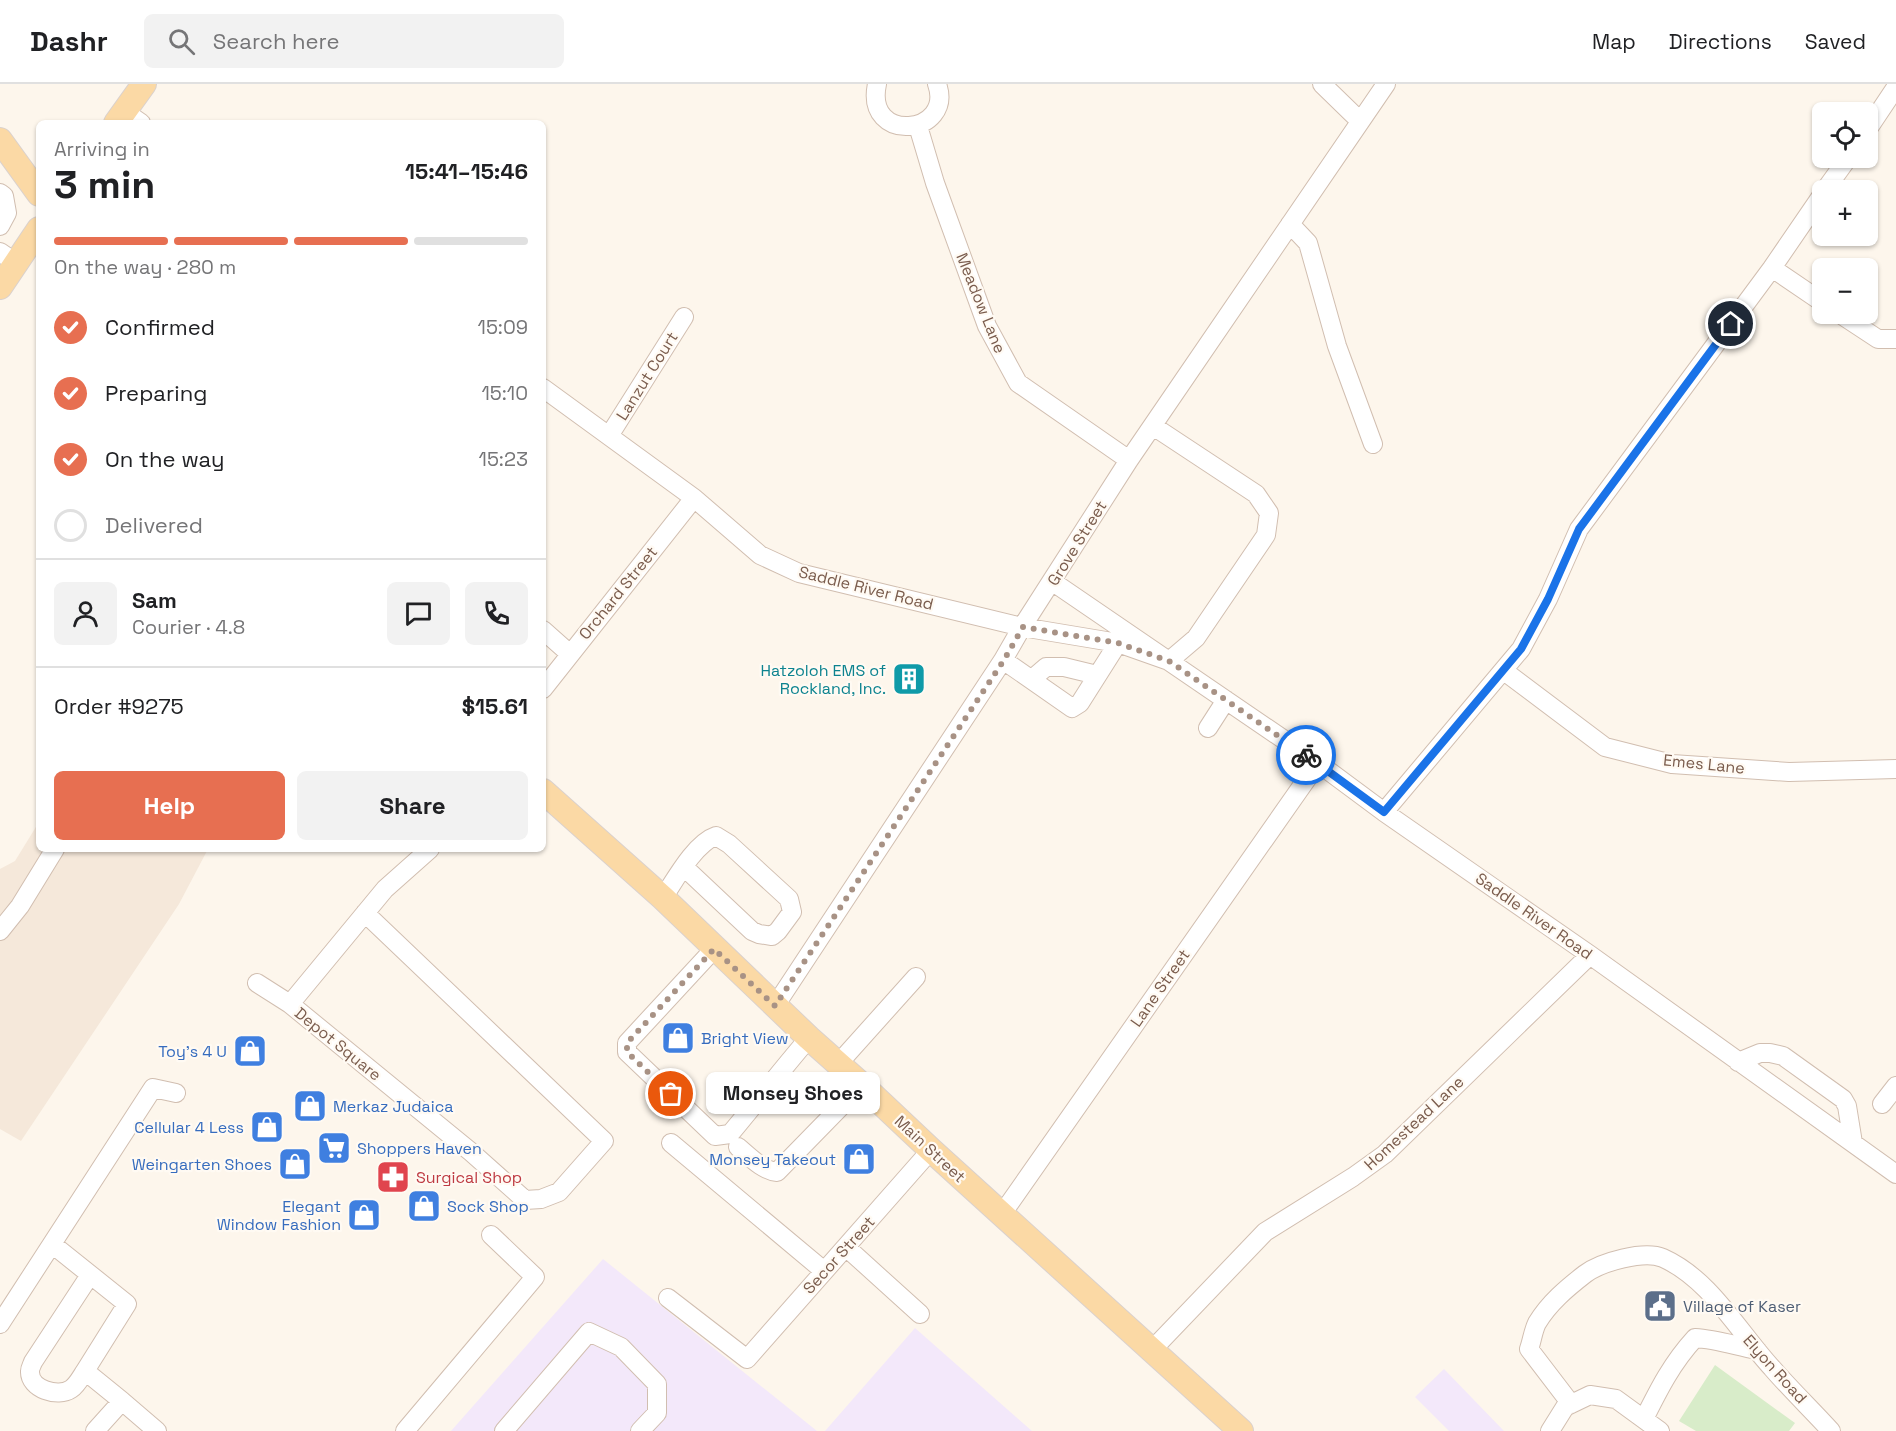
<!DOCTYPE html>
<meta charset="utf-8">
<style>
body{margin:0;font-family:"Space Grotesk",sans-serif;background:#f2f2f2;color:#202124;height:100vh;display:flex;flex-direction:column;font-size:22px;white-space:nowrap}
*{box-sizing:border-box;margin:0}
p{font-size:20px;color:#757577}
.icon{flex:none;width:33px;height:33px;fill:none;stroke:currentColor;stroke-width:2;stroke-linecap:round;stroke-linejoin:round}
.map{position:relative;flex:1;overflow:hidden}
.details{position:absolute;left:36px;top:36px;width:510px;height:732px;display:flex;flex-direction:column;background:#fff;border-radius:9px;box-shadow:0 2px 4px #0004}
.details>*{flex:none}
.tools{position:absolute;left:1812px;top:18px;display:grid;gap:12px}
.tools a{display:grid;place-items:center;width:66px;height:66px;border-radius:9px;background:#fff;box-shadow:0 2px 4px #0004;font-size:30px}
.pin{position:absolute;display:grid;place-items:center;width:51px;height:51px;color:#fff;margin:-26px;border:3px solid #fff;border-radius:50%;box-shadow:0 2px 6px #0007}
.courier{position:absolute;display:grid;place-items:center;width:60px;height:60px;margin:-30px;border:4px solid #1a73e8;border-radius:50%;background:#fff;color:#222;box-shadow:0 2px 8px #0007}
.bubble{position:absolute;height:42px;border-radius:9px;background:#fff;box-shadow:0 2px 4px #0004;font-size:20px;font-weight:700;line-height:42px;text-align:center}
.head em{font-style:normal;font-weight:700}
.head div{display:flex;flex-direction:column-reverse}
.head{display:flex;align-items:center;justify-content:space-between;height:102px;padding:0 18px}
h1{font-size:39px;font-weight:700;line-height:45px}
.bar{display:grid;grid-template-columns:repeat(4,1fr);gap:9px 6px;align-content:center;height:72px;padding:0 18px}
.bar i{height:8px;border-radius:4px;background:#e0e0e0}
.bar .selected{background:#e76f51}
.bar p{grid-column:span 4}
.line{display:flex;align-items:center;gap:15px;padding:0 18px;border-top:2px solid #e0e0e0}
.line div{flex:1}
.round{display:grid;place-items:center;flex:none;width:63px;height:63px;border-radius:9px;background:#f2f2f2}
ol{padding:0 18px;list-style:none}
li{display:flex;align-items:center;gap:18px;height:66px}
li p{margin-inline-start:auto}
li .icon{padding:6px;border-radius:50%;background:#e76f51;color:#fff;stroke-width:4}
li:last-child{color:#757577}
li i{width:33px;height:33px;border:3px solid #e0e0e0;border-radius:50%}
.button{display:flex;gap:12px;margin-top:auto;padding:12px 18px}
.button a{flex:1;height:69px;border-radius:9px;background:#e76f51;color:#fff;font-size:24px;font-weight:700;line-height:69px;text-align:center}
.button a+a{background:#f2f2f2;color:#202124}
header{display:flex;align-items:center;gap:36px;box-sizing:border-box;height:84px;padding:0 30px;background:#fff;border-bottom:2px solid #e0e0e0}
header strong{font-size:28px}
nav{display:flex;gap:33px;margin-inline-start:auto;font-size:21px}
.search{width:420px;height:54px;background:#f2f2f2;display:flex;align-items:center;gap:15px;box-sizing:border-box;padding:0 21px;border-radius:9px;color:#757577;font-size:22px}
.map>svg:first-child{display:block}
.residential{fill:#f5e8da}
.education{fill:#f3e8fa}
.green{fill:#d8ecc9}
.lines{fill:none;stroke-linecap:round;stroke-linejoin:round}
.minor-casing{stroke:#d1beb0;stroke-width:20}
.major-casing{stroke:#dad1cd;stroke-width:26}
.minor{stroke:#fff;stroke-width:18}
.major{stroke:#fbd9a5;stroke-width:24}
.done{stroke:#a89285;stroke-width:6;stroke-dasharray:0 10.8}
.route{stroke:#1a73e8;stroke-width:8}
.labels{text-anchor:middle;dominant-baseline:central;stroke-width:4.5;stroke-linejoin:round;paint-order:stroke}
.street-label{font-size:16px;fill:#7a5c4d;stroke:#fffaf3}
.culture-label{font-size:16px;fill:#0d838f;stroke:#fffaf3;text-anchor:end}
.shop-label{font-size:16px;fill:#366cbe;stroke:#fffaf3;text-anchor:end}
.health-label{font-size:16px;fill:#be3a42;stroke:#fffaf3;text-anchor:start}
.service-label{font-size:16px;fill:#4e5e75;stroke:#fffaf3;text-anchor:start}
</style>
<header>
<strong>Dashr</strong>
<div class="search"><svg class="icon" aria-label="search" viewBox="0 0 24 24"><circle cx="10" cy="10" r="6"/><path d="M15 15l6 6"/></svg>Search here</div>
<nav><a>Map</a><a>Directions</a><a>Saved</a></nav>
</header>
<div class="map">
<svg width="1896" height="1347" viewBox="0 0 1896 1347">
<rect width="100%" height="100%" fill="#fdf6ec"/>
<path class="residential" d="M39,738V765H208L179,820L21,1057L0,1045V785L15,777Z"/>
<path class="education" d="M603,1175L817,1347H451Z
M915,1244L1032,1347H825Z
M1444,1285L1504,1347H1449L1415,1313Z"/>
<path class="green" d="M1715,1281L1795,1339L1789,1347H1696L1679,1337Z"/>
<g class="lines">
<defs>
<path id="minor" d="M877,0C864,61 955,51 937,0
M1322,0L1360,37
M125,28L141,39
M918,42L935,99L987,242L1018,299L1129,376
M1868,45L1896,3
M1825,106L1848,74
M0,109L4,112L7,129L0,142
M1290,140L1308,159L1337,262L1373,360
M0,168L16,179
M1772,184L1822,218
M1840,230L1878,255H1896
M543,304L694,414L760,471L799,489L1022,543L1118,559L1169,577L1196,554L1266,451L1269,429L1256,410L1153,342
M609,352L684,233
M1053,498L1318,679L1384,728L1590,871L1896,1090
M543,546L570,570
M1003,576L1072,624L1080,619L1118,559
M1504,587L1605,663L1672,680L1789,688L1896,685
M1032,595L1046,583H1064L1097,591
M543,605L694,414
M1208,644L1226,616
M1384,728L1521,565L1548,515L1579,445L1772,184L1822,111
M663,814C675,796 695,759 716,752L729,760L789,815L792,828L778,847L772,852L759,850L752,847L684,783
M0,847L20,822L55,765
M714,865L627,959V968L715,1052L730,1050C757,1018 782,985 809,954
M257,899L290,920L471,1068L525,1116L541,1115L559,1108L604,1057L365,829
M290,920L385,805L430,765
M775,922L1003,576L1022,543L1129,376L1386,0
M1738,978L1760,969H1770L1783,972L1843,1015L1847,1022L1853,1059
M838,980L916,893
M1882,1020L1896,1002
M671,1059L824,1187
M738,1063C749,1072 763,1087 777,1088L862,1001
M1002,1130L1318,679
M52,1160L127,1220L85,1287L122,1317
M847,1164L920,1230
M668,1214L747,1275L931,1066
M0,1240L153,1004L176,1009
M1151,1267L1265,1148L1353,1093L1385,1070L1590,871
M85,1287C81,1293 77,1301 71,1305C58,1314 29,1305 30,1287C30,1284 32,1281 33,1278L90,1191
M1571,1320L1529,1265C1532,1257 1533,1247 1537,1239C1549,1219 1567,1204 1585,1190C1601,1178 1644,1166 1663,1174C1710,1195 1738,1247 1772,1284C1791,1306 1812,1326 1831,1347
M1644,1335C1659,1305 1672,1279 1695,1254C1716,1255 1736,1262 1757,1266
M95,1347L122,1317L157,1347
M405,1347L535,1193L491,1151
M504,1347L589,1248L621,1263L657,1300V1329L640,1347
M1550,1347L1565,1323L1590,1311L1616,1315L1660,1347"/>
<path id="major" d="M116,39L144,0
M0,56L39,110
M0,203L39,145
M543,707L663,814L809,954L862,1001L931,1066L1241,1347"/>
</defs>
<use href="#minor" class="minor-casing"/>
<use href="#major" class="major-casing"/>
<use href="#minor" class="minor"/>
<use href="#major" class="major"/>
</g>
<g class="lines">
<path class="done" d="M671,1010L627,968V959L714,865L775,922L1004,576L1023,543L1118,559L1169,577L1306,671"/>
<path class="route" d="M1306,671L1384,728L1521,565L1548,515L1579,445L1731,240"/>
</g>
<defs>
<symbol id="building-square" viewBox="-11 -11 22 22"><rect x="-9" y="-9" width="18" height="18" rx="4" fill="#0f9aa8" stroke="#fffaf3"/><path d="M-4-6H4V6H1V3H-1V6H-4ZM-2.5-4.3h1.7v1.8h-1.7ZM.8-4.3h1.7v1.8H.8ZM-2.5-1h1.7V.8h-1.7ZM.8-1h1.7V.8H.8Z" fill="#fff"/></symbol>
<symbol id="shop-square" viewBox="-11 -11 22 22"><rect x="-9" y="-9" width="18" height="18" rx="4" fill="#3f7fe0" stroke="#fffaf3"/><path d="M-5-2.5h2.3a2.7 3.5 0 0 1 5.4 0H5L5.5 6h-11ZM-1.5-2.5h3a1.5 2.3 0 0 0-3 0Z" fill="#fff"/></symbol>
<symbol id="supermarket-square" viewBox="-11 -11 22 22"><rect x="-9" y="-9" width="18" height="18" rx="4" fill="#3f7fe0" stroke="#fffaf3"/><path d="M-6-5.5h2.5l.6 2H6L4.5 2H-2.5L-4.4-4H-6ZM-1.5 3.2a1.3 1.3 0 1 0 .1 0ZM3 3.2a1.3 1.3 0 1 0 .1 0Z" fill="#fff"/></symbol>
<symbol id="pharmacy-square" viewBox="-11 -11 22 22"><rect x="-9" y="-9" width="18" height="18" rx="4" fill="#e0444e" stroke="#fffaf3"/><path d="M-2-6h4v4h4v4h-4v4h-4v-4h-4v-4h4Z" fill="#fff"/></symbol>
<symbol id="civic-square" viewBox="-11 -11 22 22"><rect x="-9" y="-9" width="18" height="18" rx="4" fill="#5c6f8a" stroke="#fffaf3"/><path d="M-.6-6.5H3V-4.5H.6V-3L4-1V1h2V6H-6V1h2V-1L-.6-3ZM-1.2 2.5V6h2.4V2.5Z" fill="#fff"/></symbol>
</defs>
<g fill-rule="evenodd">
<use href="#building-square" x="890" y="576" width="38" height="38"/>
<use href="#shop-square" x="659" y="935" width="38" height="38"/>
<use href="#shop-square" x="231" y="948" width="38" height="38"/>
<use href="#shop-square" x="291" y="1003" width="38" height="38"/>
<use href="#shop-square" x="248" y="1024" width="38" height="38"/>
<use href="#supermarket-square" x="315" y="1045" width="38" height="38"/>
<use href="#shop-square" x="840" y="1056" width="38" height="38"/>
<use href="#shop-square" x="276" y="1061" width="38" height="38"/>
<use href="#pharmacy-square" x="374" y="1074" width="38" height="38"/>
<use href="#shop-square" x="405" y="1103" width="38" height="38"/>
<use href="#shop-square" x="345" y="1112" width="38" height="38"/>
<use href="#civic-square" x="1641" y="1203" width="38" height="38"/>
</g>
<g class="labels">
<g class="street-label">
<text transform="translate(981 219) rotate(68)">Meadow Lane</text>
<text transform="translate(647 292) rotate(-58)">Lanzut Court</text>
<text transform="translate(1077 459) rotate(-58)">Grove Street</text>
<text transform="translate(866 504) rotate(14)">Saddle River Road</text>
<text transform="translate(618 509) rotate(-51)">Orchard Street</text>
<text transform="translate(1704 680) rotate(6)">Emes Lane</text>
<text transform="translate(1534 832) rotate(35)">Saddle River Road</text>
<text transform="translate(1160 904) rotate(-55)">Lane Street</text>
<text transform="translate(338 960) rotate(39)">Depot Square</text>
<text transform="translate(1414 1039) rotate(-43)">Homestead Lane</text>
<text transform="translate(930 1065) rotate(43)">Main Street</text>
<text transform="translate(839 1171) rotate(-48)">Secor Street</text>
<text transform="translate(1775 1285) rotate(48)">Elyon Road</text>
</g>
<g class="culture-label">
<text x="886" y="586">Hatzoloh EMS of<tspan x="886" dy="18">Rockland, Inc.</tspan></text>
</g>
<g class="shop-label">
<text x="701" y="954" text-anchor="start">Bright View</text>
<text x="227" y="967">Toy's 4 U</text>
<text x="333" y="1022" text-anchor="start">Merkaz Judaica</text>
<text x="244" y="1043">Cellular 4 Less</text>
<text x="357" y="1064" text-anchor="start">Shoppers Haven</text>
<text x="836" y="1075">Monsey Takeout</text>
<text x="272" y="1080">Weingarten Shoes</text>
<text x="341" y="1122">Elegant<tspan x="341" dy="18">Window Fashion</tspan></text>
<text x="447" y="1122" text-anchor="start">Sock Shop</text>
</g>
<g class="health-label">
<text x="416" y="1093">Surgical Shop</text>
</g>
<g class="service-label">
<text x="1683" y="1222">Village of Kaser</text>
</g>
</g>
</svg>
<div class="tools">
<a><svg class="icon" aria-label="locate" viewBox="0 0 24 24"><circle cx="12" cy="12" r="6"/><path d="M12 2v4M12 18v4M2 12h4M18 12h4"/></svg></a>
<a>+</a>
<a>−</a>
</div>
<div class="pin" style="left:671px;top:1010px;background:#ea580c"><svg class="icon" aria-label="bag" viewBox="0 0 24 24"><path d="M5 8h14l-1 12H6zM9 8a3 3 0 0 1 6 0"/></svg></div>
<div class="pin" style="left:1731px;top:240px;background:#1f2937"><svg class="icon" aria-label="home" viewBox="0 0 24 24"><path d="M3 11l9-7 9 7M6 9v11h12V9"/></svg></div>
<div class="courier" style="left:1306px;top:671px"><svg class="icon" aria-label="bike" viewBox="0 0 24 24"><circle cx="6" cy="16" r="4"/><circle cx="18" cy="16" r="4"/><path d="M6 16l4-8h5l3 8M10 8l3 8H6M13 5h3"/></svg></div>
<div class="bubble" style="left:706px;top:988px;width:174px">Monsey Shoes</div>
<section class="details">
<div class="head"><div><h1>3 min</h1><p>Arriving in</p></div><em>15:41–15:46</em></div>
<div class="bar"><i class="selected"></i><i class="selected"></i><i class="selected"></i><i></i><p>On the way · 280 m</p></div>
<ol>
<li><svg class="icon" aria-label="check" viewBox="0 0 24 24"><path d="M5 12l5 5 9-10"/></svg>Confirmed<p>15:09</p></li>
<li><svg class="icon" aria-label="check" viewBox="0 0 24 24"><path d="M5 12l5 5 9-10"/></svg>Preparing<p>15:10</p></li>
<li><svg class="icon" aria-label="check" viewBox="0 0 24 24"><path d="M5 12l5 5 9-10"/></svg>On the way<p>15:23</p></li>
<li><i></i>Delivered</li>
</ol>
<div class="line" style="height:108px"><a class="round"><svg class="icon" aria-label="person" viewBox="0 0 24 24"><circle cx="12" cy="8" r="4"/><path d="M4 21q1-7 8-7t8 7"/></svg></a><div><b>Sam</b><p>Courier · 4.8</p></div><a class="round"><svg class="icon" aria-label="chat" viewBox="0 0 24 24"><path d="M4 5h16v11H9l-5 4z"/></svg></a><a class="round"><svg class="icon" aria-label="phone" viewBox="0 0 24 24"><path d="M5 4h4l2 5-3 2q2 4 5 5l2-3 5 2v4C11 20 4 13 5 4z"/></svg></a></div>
<div class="line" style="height:78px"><div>Order #9275</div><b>$15.61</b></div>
<div class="button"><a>Help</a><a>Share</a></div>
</section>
</div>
